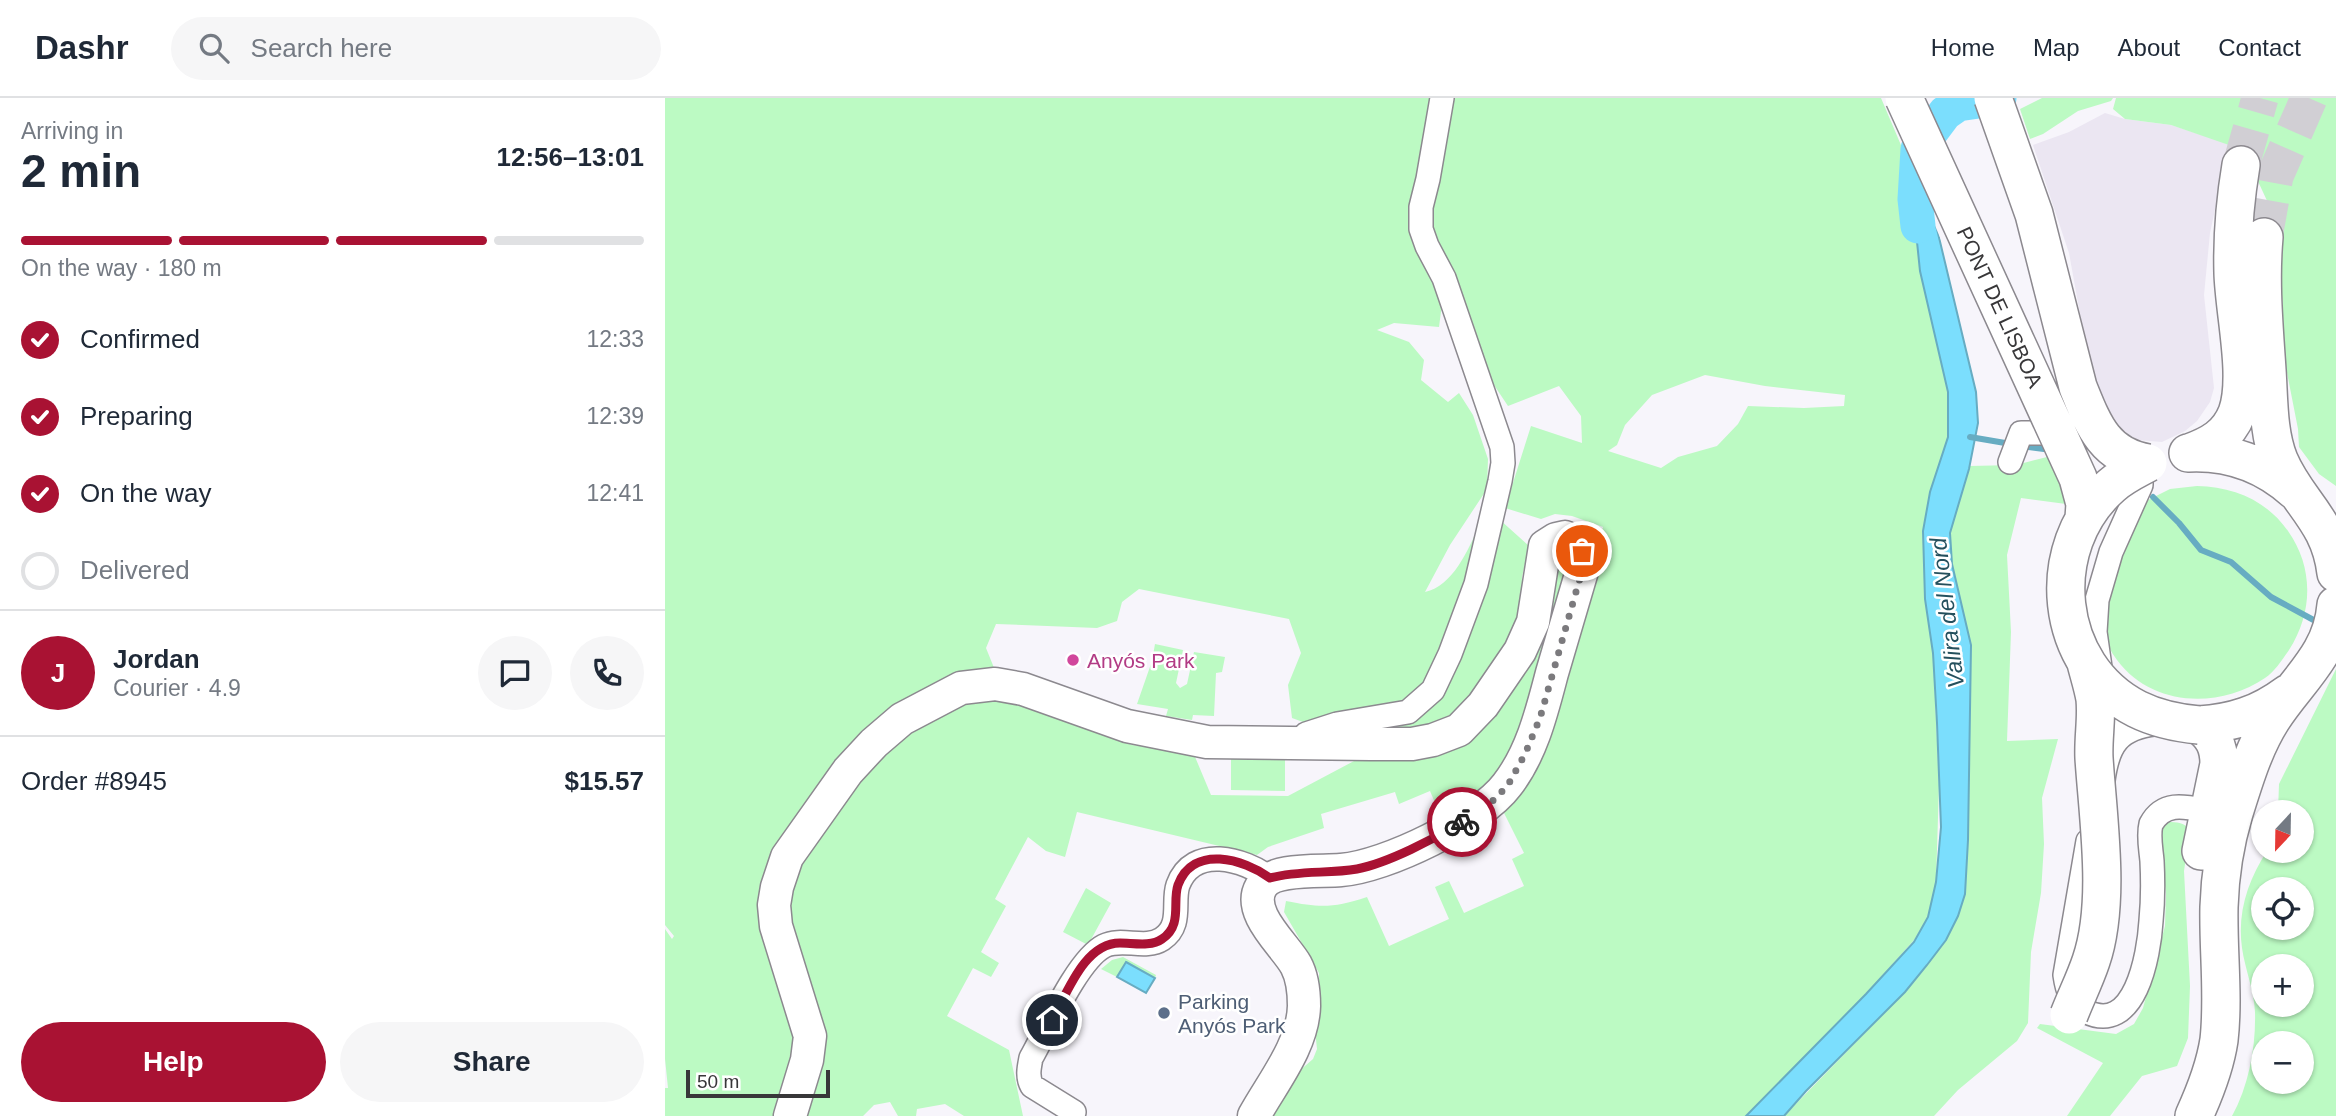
<!DOCTYPE html>
<meta charset="utf-8">
<style>
body{margin:0;font-family:Helvetica,sans-serif;background:#f6f6f7;color:#1f2937;height:100vh;display:flex;flex-direction:column;font-size:26px;white-space:nowrap}
*{box-sizing:border-box;margin:0}
p{font-size:23px;color:#747a83}
.icon{flex:none;width:38px;height:38px;fill:none;stroke:currentColor;stroke-width:2;stroke-linecap:round;stroke-linejoin:round}
.map{position:relative;flex:1;overflow:hidden}
.sheet{display:flex;flex-direction:column;background:#fff;width:665px}
.sheet>*{flex:none}
.needle{width:46px;rotate:202deg}
.tools{position:absolute;left:1586px;top:702px;display:grid;gap:14px}
.tools a{display:grid;place-items:center;width:63px;height:63px;border-radius:50%;background:#fff;box-shadow:0 2px 5px #0004;font-size:35px}
.scale{position:absolute;left:21px;bottom:18px;width:144px;box-sizing:border-box;padding-left:7px;border:4px solid #383739;border-top:0;font-size:19px;line-height:24px;white-space:nowrap;color:#383739;-webkit-text-stroke:5px #fff;paint-order:stroke}
.pin{position:absolute;display:grid;place-items:center;width:60px;height:60px;color:#fff;margin:-30px;border:4px solid #fff;border-radius:50%;box-shadow:0 2px 7px #0007}
.courier{position:absolute;display:grid;place-items:center;width:70px;height:70px;margin:-35px;border:5px solid #a91233;border-radius:50%;background:#fff;color:#222;box-shadow:0 2px 9px #0007}
.head em{font-style:normal;font-weight:800}
.head div{display:flex;flex-direction:column-reverse}
.head{display:flex;align-items:center;justify-content:space-between;height:119px;padding:0 21px}
h1{font-size:46px;font-weight:800;line-height:52px}
.bar{display:grid;grid-template-columns:repeat(4,1fr);gap:10px 7px;align-content:center;height:84px;padding:0 21px}
.bar i{height:9px;border-radius:5px;background:#e0e1e3}
.bar .on{background:#a91233}
.bar p{grid-column:span 4}
.line{display:flex;align-items:center;gap:18px;padding:0 21px;border-top:2px solid #e0e1e3}
.line div{flex:1}
.round{display:grid;place-items:center;flex:none;width:74px;height:74px;border-radius:37px;background:#f6f6f7}
ol{padding:0 21px;list-style:none}
li{display:flex;align-items:center;gap:21px;height:77px}
li p{margin-inline-start:auto}
li .icon{padding:7px;border-radius:50%;background:#a91233;color:#fff;stroke-width:4}
li:last-child{color:#747a83}
li i{width:38px;height:38px;border:4px solid #e0e1e3;border-radius:50%}
.cta{display:flex;gap:14px;margin-top:auto;padding:14px 21px}
.cta a{flex:1;height:80px;border-radius:42px;background:#a91233;color:#fff;font-size:28px;font-weight:800;line-height:80px;text-align:center}
.cta a+a{background:#f6f6f7;color:#1f2937}
header{display:flex;align-items:center;gap:42px;box-sizing:border-box;height:98px;padding:0 35px;background:#fff;border-bottom:2px solid #e0e1e3}
header strong{font-size:33px}
nav{display:flex;gap:38px;margin-inline-start:auto;font-size:24px}
.search{width:490px;height:63px;background:#f6f6f7;display:flex;align-items:center;gap:18px;box-sizing:border-box;padding:0 24px;border-radius:38px;color:#747a83;font-size:26px}
main{display:flex;flex:1;min-height:0}
.map>svg:first-child{display:block}
.built{fill:#ebe6f2}
.green{fill:#bcfac3;fill-rule:evenodd}
.water{fill:#7bdefd;stroke:#67acc2;stroke-width:2}
.pier{fill:#f7f5fb}
.lines{fill:none;stroke-linecap:round;stroke-linejoin:round}
.stream{stroke:#67acc2;stroke-width:6}
.river{stroke:#7bdefd;stroke-width:35}
.trunk-tunnel{stroke:#d1cfd4;stroke-width:37;stroke-dasharray:37 18;stroke-linecap:butt}
.minor-casing{stroke:#8c898f;stroke-width:26}
.secondary-casing{stroke:#8c898f;stroke-width:35}
.trunk-casing{stroke:#8c898f;stroke-width:40}
.minor{stroke:#fff;stroke-width:23}
.secondary{stroke:#fff;stroke-width:32}
.trunk{stroke:#fff;stroke-width:37}
.trunk-bridge-casing{stroke:#8c898f;stroke-width:40;stroke-linecap:butt}
.trunk-bridge{stroke:#fff;stroke-width:37}
.done{stroke:#7b7a7d;stroke-width:7;stroke-dasharray:0 12.6}
.route{stroke:#a91233;stroke-width:9}
.hotel-dot{fill:#d1479c;stroke:#fff;stroke-width:2.5}
.service-dot{fill:#5c6f8a;stroke:#fff;stroke-width:2.5}
.labels{text-anchor:middle;dominant-baseline:central;stroke-width:5;stroke-linejoin:round;paint-order:stroke}
.street-label{font-size:21px;fill:#383739;stroke:#fff}
.hotel-label{font-size:21px;fill:#b23c85;stroke:#fff;text-anchor:start}
.service-label{font-size:21px;fill:#4e5e75;stroke:#fff;text-anchor:start}
.water-label{font-size:23px;font-style:italic;fill:#24505d;stroke:#fff}
</style>
<header>
<strong>Dashr</strong>
<div class="search"><svg class="icon" aria-label="search" viewBox="0 0 24 24"><circle cx="10" cy="10" r="6"/><path d="M15 15l6 6"/></svg>Search here</div>
<nav><a>Home</a><a>Map</a><a>About</a><a>Contact</a></nav>
</header>
<main>
<section class="sheet">
<div class="head"><div><h1>2 min</h1><p>Arriving in</p></div><em>12:56–13:01</em></div>
<div class="bar"><i class="on"></i><i class="on"></i><i class="on"></i><i></i><p>On the way · 180 m</p></div>
<ol>
<li><svg class="icon" aria-label="check" viewBox="0 0 24 24"><path d="M5 12l5 5 9-10"/></svg>Confirmed<p>12:33</p></li>
<li><svg class="icon" aria-label="check" viewBox="0 0 24 24"><path d="M5 12l5 5 9-10"/></svg>Preparing<p>12:39</p></li>
<li><svg class="icon" aria-label="check" viewBox="0 0 24 24"><path d="M5 12l5 5 9-10"/></svg>On the way<p>12:41</p></li>
<li><i></i>Delivered</li>
</ol>
<div class="line" style="height:126px"><b class="round" style="background:#a91233;color:#fff">J</b><div><b>Jordan</b><p>Courier · 4.9</p></div><a class="round"><svg class="icon" aria-label="chat" viewBox="0 0 24 24"><path d="M4 5h16v11H9l-5 4z"/></svg></a><a class="round"><svg class="icon" aria-label="phone" viewBox="0 0 24 24"><path d="M5 4h4l2 5-3 2q2 4 5 5l2-3 5 2v4C11 20 4 13 5 4z"/></svg></a></div>
<div class="line" style="height:91px"><div>Order #8945</div><b>$15.57</b></div>
<div class="cta"><a>Help</a><a>Share</a></div>
</section>
<div class="map">
<svg width="1671" height="1018" viewBox="0 0 1671 1018">
<rect width="100%" height="100%" fill="#f7f5fb"/>
<path class="built" d="M1440,15L1460,21L1506,27L1564,46L1545,135L1539,197L1549,290L1545,304L1532,323L1520,333L1497,344L1472,342L1458,335L1446,322L1434,298L1423,260L1404,155L1368,47L1404,34Z"/>
<path class="green" d="M0,0H1216L1244,66L1255,173L1283,294V339L1265,394L1258,433L1260,501L1268,555L1274,687L1271,784L1263,819L1250,841L1201,896L1081,1018H602L625,981L648,961L652,951L648,913L654,895V875L619,814L621,803C656,810 668,810 702,799L724,848L784,821L770,789L784,783L799,815L859,788L847,761L859,755L839,715L868,663L886,612L938,429L907,418L890,416L876,421L840,410L866,328L917,345L916,318L894,288L843,308L829,287L789,181L777,206L774,229L729,225L712,232L744,244L759,262L756,282L783,304L794,295L808,317L823,361L822,391L785,447L760,494C788,488 803,452 814,428L834,421L864,448L857,479L856,512L852,532L798,608L787,618L749,636H671L627,620L623,587L636,555L624,521L474,491L457,504L452,523L432,530L331,526L321,550L342,602L375,610L467,647L528,654L546,697L623,698L689,663L774,652L797,638L837,596L864,556L879,518L890,468L897,459L902,461L905,473L899,501L874,590L849,658L840,675L822,693L790,715L777,721L765,693L734,706L730,694L656,716L659,730L603,749L592,757L412,714L400,759L381,753L363,739L330,801L341,808L316,854L334,865L326,879L308,870L282,918L344,952L358,1018H299L280,1006L252,1011L251,1018H233L225,1004L209,1007L198,1018H0V990H3L0,961V831L7,841L9,838L0,827ZM1040,277L1100,288L1180,297L1179,308L1139,310L1083,308L1073,326L1052,348L1013,359L996,370L943,353L952,347L960,327L987,297Z
M1377,0H1448L1446,3L1413,13L1378,36L1365,41L1355,11Z
M1451,0H1671V388L1654,376L1634,349L1633,331L1617,249L1618,207L1610,145V120L1591,79L1590,56L1506,27L1460,21L1448,11Z
M1382,359L1400,398L1401,406L1356,400L1342,457L1346,534L1342,643L1393,641L1377,700L1379,746L1376,795L1366,854L1363,925L1352,943L1293,992L1269,1018H1119L1240,894L1281,842L1293,818L1303,742L1306,551L1287,466L1285,434L1304,368L1351,367Z
M1532,388C1569,389 1601,402 1623,433C1649,470 1648,514 1624,552C1617,562 1610,573 1600,580C1554,611 1487,609 1452,562C1439,545 1435,523 1429,503L1481,403L1505,391Z
M490,546L518,552L511,585L515,590L522,586L529,554L560,559L557,574L551,575L549,618L528,617L527,622L501,618L503,611L472,606L487,563Z
M1671,571V1018H1567C1584,987 1591,948 1590,914C1589,892 1580,871 1577,850C1572,815 1583,782 1602,753L1636,752V714H1613L1614,686ZM1636,791V830H1598V791ZM1598,868H1636V906H1598ZM1598,945H1636V984H1598Z
M566,660L620,661V693L566,692Z
M1502,724C1512,724 1520,724 1525,733L1519,773L1525,888L1523,940L1512,968L1477,978L1445,1018H1402L1438,965L1372,930L1375,926L1451,936L1469,926L1478,910L1500,828L1501,796L1495,747L1496,733Z
M421,790L446,805L423,847L398,834Z
M458,859L491,877L490,880L461,864L452,879L436,871L447,862Z"/>
<path class="water" d="M1244,66L1272,131L1311,294L1313,325L1304,371L1285,435L1287,466L1306,547L1303,742L1300,796L1293,818L1281,842L1262,867L1240,894L1141,993L1119,1018H1081L1201,896L1249,844L1263,819L1271,784L1276,729L1272,625L1268,555L1260,501L1258,433L1265,394L1283,339V294L1255,173Z
M461,864L490,880L481,895L452,879Z"/>
<path class="pier" d="M1243,63L1247,65L1275,129L1279,149Z"/>
<g class="lines">
<path class="stream" d="M1305,339L1346,346
M1356,348L1379,351
M1488,399L1514,425L1536,452L1566,464L1606,499L1656,526"/>
<path class="river" d="M1253,128L1250,101L1253,51L1280,15L1293,6L1334,0"/>
<path class="trunk-tunnel" d="M1576,67L1595,0
M1599,139L1610,78L1644,0"/>
<defs>
<path id="minor" d="M1345,364L1356,335H1404
M1435,569L1430,534L1432,502L1446,454L1476,387V361
M636,643L641,636L672,626L743,614L768,592L785,556L811,486L835,383L838,365L837,349L779,180L762,148L756,131V109L763,81L777,0
M1423,743L1400,877C1402,891 1406,906 1420,913C1470,939 1484,857 1486,823C1488,803 1488,783 1487,763C1486,751 1483,738 1486,726C1499,702 1522,709 1543,713
M409,1014L367,988C362,979 364,970 366,960C382,932 412,862 439,848C457,839 480,852 497,841C518,827 507,804 513,787C528,746 579,761 605,780"/>
<path id="secondary" d="M125,1018L142,962L145,938L111,828L109,807L112,789L122,759L183,673L209,645L237,621L296,590L330,586L358,591L462,628L542,644L706,646H747L768,642L794,632L818,607L855,553L868,524L880,448L891,441L900,439C917,447 919,456 917,473C907,507 897,541 887,575C877,613 867,655 842,687C815,723 720,769 676,772C655,774 607,769 596,789C581,815 620,847 631,867C638,880 639,894 639,908C638,948 607,985 589,1018"/>
<path id="trunk" d="M1599,139C1595,184 1599,227 1602,272C1604,301 1603,335 1614,362C1632,405 1665,422 1671,475
M1523,355C1563,353 1600,366 1630,393
M1524,355C1546,347 1563,338 1572,315C1585,279 1569,214 1568,175C1567,138 1570,103 1576,67
M1534,627C1548,637 1554,648 1554,666L1536,753
M1534,627C1568,625 1595,616 1622,596
M1431,682C1436,643 1449,624 1489,619
M1529,1018C1540,994 1550,969 1554,942C1559,898 1553,854 1554,809C1555,777 1560,745 1569,715C1579,683 1589,649 1607,621C1632,582 1667,557 1671,507"/>
</defs>
<use href="#minor" class="minor-casing"/>
<use href="#secondary" class="secondary-casing"/>
<use href="#trunk" class="trunk-casing"/>
<use href="#minor" class="minor"/>
<use href="#secondary" class="secondary"/>
<use href="#trunk" class="trunk"/>
<defs>
<path id="trunk-bridge" d="M1239,0L1413,380L1420,406L1419,420
M1328,0L1369,116L1413,289C1428,326 1439,358 1483,365
M1483,365C1470,372 1457,378 1446,388C1377,449 1388,568 1472,611C1492,621 1512,625 1534,627
M1404,917C1411,899 1420,881 1426,863C1446,805 1433,721 1429,660C1428,640 1432,621 1430,601C1428,589 1424,577 1421,565"/>
</defs>
<use href="#trunk-bridge" class="trunk-bridge-casing"/>
<use href="#trunk-bridge" class="trunk-bridge"/>
</g>
<g class="lines">
<path class="done" d="M797,724L830,701L843,687L860,656L875,620L917,473L919,458L917,453"/>
<path class="route" d="M387,922C402,896 419,845 455,845C468,845 486,849 497,841C518,827 507,804 513,787C528,746 579,761 605,780C634,772 663,776 692,771C723,765 769,741 797,724"/>
</g>
<circle class="hotel-dot" cx="408" cy="562" r="7"/>
<circle class="service-dot" cx="499" cy="915" r="7"/>
<g class="labels">
<g class="street-label">
<text transform="translate(1335 209) rotate(65)">PONT DE LISBOA</text>
</g>
<g class="hotel-label">
<text x="422" y="562">Anyós Park</text>
</g>
<g class="service-label">
<text x="513" y="903">Parking<tspan x="513" dy="24">Anyós Park</tspan></text>
</g>
<g class="water-label">
<text transform="translate(1282 515) rotate(-97)">Valira del Nord</text>
</g>
</g>
</svg>
<div class="tools">
<a><svg class="needle" viewBox="-14 -14 28 28"><path d="M0-13l5 13h-10z" fill="#e53935"/><path d="M0 13l5-13h-10z" fill="#747a83"/></svg></a>
<a><svg class="icon" aria-label="locate" viewBox="0 0 24 24"><circle cx="12" cy="12" r="6"/><path d="M12 2v4M12 18v4M2 12h4M18 12h4"/></svg></a>
<a>+</a>
<a>−</a>
</div>
<div class="scale">50 m</div>
<div class="pin" style="left:917px;top:453px;background:#ea580c"><svg class="icon" aria-label="bag" viewBox="0 0 24 24"><path d="M5 8h14l-1 12H6zM9 8a3 3 0 0 1 6 0"/></svg></div>
<div class="pin" style="left:387px;top:922px;background:#1f2937"><svg class="icon" aria-label="home" viewBox="0 0 24 24"><path d="M3 11l9-7 9 7M6 9v11h12V9"/></svg></div>
<div class="courier" style="left:797px;top:724px"><svg class="icon" aria-label="bike" viewBox="0 0 24 24"><circle cx="6" cy="16" r="4"/><circle cx="18" cy="16" r="4"/><path d="M6 16l4-8h5l3 8M10 8l3 8H6M13 5h3"/></svg></div>
</div>
</main>
